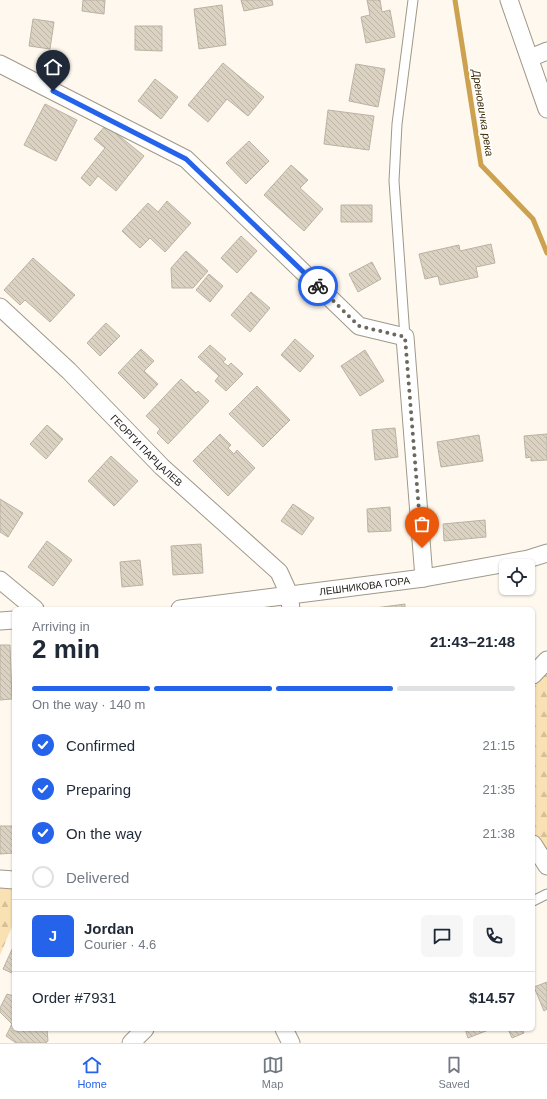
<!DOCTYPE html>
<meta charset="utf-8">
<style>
body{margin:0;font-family:Helvetica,sans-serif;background:#f6f6f7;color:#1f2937;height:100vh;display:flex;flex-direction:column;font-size:15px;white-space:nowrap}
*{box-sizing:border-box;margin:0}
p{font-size:13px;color:#747a83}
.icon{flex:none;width:22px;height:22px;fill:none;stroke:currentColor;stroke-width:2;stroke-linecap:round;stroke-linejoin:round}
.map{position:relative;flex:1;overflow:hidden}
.side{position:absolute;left:12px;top:607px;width:523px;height:424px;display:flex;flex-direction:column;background:#fff;border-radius:6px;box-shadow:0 1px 3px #0004}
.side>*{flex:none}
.controls{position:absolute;left:499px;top:559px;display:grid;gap:8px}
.controls a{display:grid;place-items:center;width:36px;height:36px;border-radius:6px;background:#fff;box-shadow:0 1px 3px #0004;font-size:20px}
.pin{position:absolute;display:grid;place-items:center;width:34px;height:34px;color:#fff;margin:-41px -17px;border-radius:50% 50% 50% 0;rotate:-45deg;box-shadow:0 0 4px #0007}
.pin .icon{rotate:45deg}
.courier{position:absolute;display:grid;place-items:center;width:40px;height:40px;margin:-20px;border:3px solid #2563eb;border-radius:50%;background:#fff;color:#222;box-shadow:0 1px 5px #0007}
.overview em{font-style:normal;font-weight:700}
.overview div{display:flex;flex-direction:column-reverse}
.overview{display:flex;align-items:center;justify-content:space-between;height:68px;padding:0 20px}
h1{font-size:26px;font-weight:700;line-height:30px}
.bar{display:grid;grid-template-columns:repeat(4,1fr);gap:6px 4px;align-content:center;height:48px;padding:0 20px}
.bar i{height:5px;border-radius:3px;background:#e0e1e3}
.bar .current{background:#2563eb}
.bar p{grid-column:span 4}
.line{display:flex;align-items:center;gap:10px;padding:0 20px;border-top:1px solid #e0e1e3}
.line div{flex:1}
.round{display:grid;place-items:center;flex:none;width:42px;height:42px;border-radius:6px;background:#f6f6f7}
ol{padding:0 20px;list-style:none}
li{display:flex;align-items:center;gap:12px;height:44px}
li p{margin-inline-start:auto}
li .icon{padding:4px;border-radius:50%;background:#2563eb;color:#fff;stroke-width:4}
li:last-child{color:#747a83}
li i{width:22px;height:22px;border:2px solid #e0e1e3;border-radius:50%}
.dock{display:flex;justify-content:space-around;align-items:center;height:56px;border-top:1px solid #e0e1e3;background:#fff;font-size:11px;color:#747a83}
.dock a{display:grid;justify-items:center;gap:2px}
.dock .current{color:#2563eb}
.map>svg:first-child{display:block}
.forest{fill:url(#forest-firs)}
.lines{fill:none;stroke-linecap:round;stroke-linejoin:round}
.stream{stroke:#cca251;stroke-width:5}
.building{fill:url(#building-back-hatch);stroke:#bbb2a3}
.service-casing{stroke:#a09889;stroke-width:11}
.minor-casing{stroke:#a09889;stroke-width:19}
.service{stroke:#fff;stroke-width:9}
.minor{stroke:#fff;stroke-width:17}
.done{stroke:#6c6860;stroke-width:4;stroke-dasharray:0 7.2}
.route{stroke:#2563eb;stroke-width:5}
.labels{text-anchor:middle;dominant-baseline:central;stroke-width:3.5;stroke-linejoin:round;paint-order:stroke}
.street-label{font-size:10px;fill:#1d1a14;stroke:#fff}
.water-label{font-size:11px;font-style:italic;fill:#42310d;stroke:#fff}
</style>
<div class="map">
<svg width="547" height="1043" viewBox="0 0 547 1043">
<defs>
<pattern id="forest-firs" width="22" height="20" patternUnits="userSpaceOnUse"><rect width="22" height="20" fill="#fae1b4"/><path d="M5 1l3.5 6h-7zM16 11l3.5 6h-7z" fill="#d6c09a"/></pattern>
<pattern id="building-back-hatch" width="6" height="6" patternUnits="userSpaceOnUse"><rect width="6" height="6" fill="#dbd2c2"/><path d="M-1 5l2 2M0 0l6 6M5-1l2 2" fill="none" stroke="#bcb4a6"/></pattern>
</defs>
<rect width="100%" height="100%" fill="#fef8ee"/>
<path class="forest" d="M547,660V866L533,844V675Z
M0,879L12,880L14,922L0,955Z"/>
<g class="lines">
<path class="stream" d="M455,0L481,165L533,219L547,253"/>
</g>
<path class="building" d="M83,0H105L104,14L82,11Z
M241,0H272L273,5L244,11Z
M367,0H380L382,12L390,10L395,37L366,43L361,17L370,15Z
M222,5L226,45L199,49L194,9Z
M33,19L54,22L50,49L29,46Z
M135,26H162V51L135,50Z
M223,63L264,97L248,116L227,99L208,122L188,105Z
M356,64L385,69L378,107L349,101Z
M155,79L178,97L161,119L138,101Z
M45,104L77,120L56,161L24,145Z
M328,110L374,116L369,150L324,144Z
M106,125L144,156L116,191L98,176L90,186L81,178L105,148L94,139Z
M249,141L269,161L246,184L226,163Z
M291,165L308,180L300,188L323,209L304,231L264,195Z
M167,201L191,223L165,252L150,238L140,248L122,231L148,203L158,212Z
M341,205H372V222H341Z
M241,236L257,251L237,273L221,258Z
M491,244L495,263L476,267L478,277L440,285L438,276L425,279L419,254L459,245L460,251Z
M186,251L208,271L193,288H172L171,268Z
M33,258L75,295L50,322L25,300L20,305L4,290Z
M372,262L381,279L358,292L349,274Z
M209,274L223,286L210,302L196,290Z
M251,292L270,308L250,332L231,315Z
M106,323L120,336L100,356L87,343Z
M295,339L314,356L300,372L281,355Z
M210,345L226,359L223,362L228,366L231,363L243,374L226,391L215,381L219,376L198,357Z
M141,349L154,361L144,371L158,384L144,399L118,373Z
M365,350L384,381L360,396L341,366Z
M181,379L196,393L198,391L209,401L168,444L157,433L160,429L146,416Z
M257,386L290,420L263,447L229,414Z
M47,425L63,439L46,459L30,444Z
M395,428L398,457L375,460L372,430Z
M220,434L231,445L228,448L234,454L237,450L255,468L228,496L193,461Z
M547,434V460L531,461V457L526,458L524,436Z
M479,435L483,461L441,467L437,442Z
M111,456L138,481L114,506L88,481Z
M0,499L23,513L8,537L0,532Z
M293,504L314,518L302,535L281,521Z
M390,507L391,531L368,532L367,509Z
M485,520L486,537L444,541L443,524Z
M47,541L72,560L53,586L28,567Z
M201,544L203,573L173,575L171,546Z
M140,560L143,585L122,587L120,562Z
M405,604V609H368Z
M0,645H10L12,699L0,700Z
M0,826H13L14,853L0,854Z
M14,945V974L3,969Z
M547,982V1009L544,1011L534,987Z
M7,994L14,996V1029H47L48,1041L46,1043H16L6,1036L12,1024L0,1012V1008Z
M465,1029H491L468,1038Z
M508,1029H522L524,1033L512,1038Z"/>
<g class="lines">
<defs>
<path id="service" d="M405,337L394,181L397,124L413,0
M533,901L547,894"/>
<g id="minor">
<path d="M509,0L547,109"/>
<path d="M530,58L547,51"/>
<path d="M0,64L186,159L359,326L405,337L424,578"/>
<path id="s1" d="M0,307L69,371L162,467L279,572L289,594L291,609"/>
<path d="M0,580L35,609"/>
<path id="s2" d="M180,609L424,578L528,559L547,553"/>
<path d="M0,621L14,620"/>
<path d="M533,675L547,660"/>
<path d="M533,844L547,866"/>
<path d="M0,879L14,880"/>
<path d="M284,1029L291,1043"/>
<path d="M131,1043L145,1029"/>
</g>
</defs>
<use href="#service" class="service-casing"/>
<use href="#minor" class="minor-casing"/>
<use href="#service" class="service"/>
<use href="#minor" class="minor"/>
</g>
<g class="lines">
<path class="done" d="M318,286L359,326L405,337L422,548"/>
<path class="route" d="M53,91L186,159L318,286"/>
</g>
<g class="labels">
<g class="street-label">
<text stroke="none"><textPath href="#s1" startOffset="205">ГЕОРГИ ПАРЦАЛЕВ</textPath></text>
<text stroke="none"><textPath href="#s2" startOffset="186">ЛЕШНИКОВА ГОРА</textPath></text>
</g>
<g class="water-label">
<text transform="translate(483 113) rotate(81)">Дреновичка река</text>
</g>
</g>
</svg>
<div class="controls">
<a><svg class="icon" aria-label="locate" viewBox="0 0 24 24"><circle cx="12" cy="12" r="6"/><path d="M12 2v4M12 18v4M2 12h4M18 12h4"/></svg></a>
</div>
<div class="pin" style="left:422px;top:548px;background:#ea580c"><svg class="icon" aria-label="bag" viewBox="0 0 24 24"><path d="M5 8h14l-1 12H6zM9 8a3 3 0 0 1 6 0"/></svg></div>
<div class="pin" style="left:53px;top:91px;background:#1f2937"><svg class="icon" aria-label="home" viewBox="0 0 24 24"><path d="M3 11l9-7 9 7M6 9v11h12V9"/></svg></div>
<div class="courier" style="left:318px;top:286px"><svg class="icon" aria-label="bike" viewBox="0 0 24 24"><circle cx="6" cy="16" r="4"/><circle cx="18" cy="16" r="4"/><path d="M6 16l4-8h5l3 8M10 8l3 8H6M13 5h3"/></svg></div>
<section class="side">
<div class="overview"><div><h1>2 min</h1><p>Arriving in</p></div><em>21:43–21:48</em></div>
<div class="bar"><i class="current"></i><i class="current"></i><i class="current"></i><i></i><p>On the way · 140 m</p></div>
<ol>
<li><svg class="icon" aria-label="check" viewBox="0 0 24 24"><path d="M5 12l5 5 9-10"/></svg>Confirmed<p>21:15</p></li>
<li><svg class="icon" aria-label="check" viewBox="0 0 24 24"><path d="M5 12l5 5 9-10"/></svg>Preparing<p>21:35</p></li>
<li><svg class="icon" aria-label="check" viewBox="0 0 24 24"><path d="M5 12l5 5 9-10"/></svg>On the way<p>21:38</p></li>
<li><i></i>Delivered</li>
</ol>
<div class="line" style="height:72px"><b class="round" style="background:#2563eb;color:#fff">J</b><div><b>Jordan</b><p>Courier · 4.6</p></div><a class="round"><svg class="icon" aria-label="chat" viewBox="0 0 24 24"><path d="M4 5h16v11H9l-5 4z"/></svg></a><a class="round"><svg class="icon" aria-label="phone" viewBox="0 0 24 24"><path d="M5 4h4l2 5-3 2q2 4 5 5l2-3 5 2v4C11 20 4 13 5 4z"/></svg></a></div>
<div class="line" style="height:52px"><div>Order #7931</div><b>$14.57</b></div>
</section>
</div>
<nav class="dock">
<a class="current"><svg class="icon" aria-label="home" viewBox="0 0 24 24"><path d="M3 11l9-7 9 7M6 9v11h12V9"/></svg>Home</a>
<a><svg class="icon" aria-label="map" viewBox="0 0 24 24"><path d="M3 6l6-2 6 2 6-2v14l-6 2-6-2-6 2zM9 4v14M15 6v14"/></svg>Map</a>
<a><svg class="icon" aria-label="saved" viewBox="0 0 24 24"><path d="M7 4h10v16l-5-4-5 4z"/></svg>Saved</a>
</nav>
